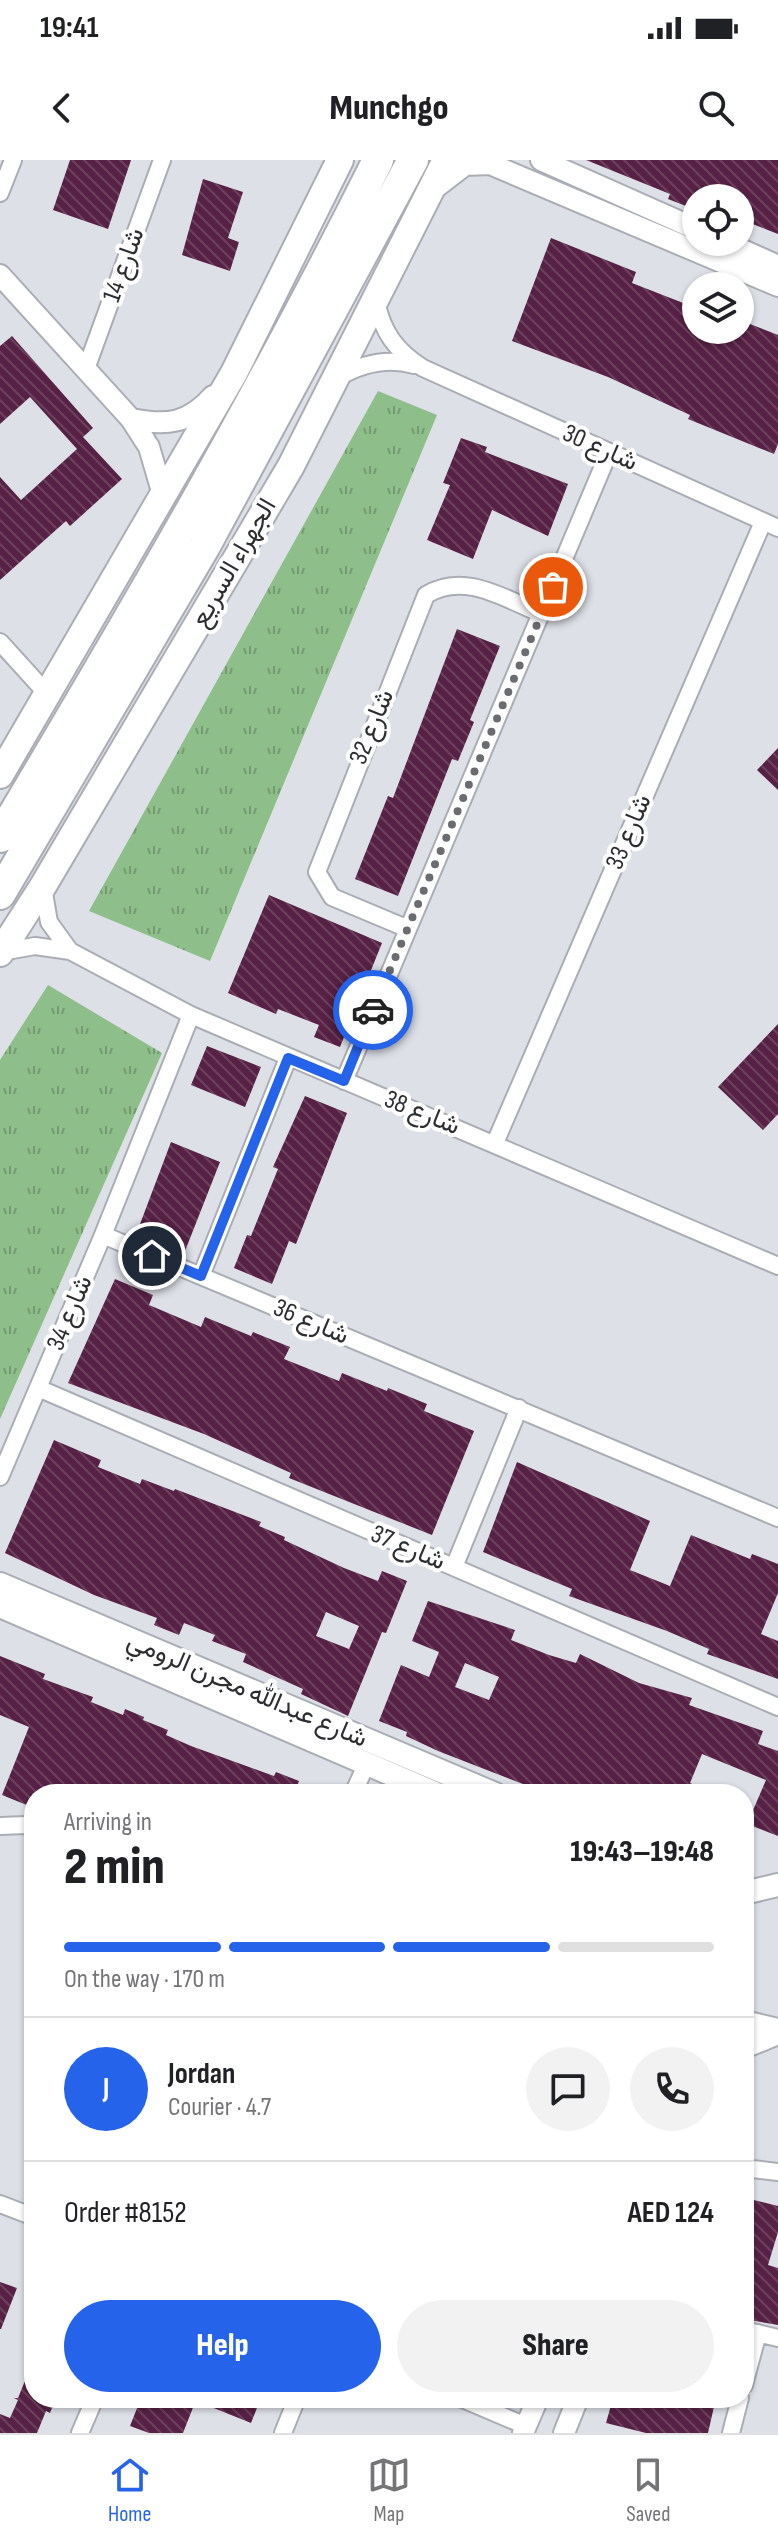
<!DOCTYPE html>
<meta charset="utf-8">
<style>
body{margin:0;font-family:"Sofia Sans Condensed",Vazirmatn,sans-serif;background:#f2f2f2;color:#202124;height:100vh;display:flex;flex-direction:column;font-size:30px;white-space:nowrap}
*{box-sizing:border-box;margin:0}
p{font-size:26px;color:#757577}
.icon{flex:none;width:44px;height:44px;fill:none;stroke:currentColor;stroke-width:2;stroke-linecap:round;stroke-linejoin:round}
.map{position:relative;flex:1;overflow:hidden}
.side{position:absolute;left:24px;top:1624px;width:730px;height:624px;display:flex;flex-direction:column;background:#fff;border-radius:32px;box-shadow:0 2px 6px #0004}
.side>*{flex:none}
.buttons{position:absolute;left:682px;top:24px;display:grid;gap:16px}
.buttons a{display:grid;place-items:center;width:72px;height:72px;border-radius:50%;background:#fff;box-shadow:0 2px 6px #0004;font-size:40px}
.pin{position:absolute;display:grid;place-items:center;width:68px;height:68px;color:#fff;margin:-34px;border:4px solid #fff;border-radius:50%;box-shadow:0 2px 8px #0007}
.courier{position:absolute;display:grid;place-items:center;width:80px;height:80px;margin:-40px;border:6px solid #2563eb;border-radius:50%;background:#fff;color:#222;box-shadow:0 2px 10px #0007}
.head em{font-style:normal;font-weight:800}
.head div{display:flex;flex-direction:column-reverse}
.head{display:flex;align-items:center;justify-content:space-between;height:136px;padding:0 40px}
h1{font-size:52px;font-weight:800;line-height:60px}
.bar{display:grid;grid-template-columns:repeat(4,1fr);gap:12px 8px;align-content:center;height:96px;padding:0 40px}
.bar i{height:10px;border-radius:6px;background:#e0e0e0}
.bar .active{background:#2563eb}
.bar p{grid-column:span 4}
.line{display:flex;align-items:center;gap:20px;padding:0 40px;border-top:2px solid #e0e0e0}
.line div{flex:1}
.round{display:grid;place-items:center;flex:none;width:84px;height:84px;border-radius:42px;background:#f2f2f2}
.action{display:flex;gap:16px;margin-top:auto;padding:16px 40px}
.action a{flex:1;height:92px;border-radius:48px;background:#2563eb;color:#fff;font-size:32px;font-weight:800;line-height:92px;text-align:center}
.action a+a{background:#f2f2f2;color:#202124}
.status{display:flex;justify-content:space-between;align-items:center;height:56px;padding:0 40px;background:#fff;direction:ltr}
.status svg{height:22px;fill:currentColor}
header{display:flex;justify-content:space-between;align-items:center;height:104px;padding:0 40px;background:#fff;font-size:36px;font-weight:800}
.dock{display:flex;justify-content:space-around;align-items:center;height:112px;border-top:2px solid #e0e0e0;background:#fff;font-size:22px;color:#757577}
.dock a{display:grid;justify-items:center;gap:4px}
.dock .active{color:#2563eb}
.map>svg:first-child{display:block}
.grass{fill:url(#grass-tufts)}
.building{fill:url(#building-back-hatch);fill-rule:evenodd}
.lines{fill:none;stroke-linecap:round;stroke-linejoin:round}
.minor-casing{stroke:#abadb5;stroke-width:20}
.tertiary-casing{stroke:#abadb5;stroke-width:24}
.secondary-casing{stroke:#abadb5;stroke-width:26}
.primary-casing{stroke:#abadb5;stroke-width:30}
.motorway-casing{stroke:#abadb5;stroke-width:34}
.minor{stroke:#fff;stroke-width:16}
.tertiary{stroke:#fff;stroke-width:20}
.secondary{stroke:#fff;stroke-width:22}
.primary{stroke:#fff;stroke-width:26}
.motorway{stroke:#fff;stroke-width:30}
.done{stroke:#6a6c70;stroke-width:8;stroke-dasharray:0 14.4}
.route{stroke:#2563eb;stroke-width:10}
.labels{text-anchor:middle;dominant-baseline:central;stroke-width:8;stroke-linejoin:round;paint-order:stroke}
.street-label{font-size:26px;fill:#2c2d30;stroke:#fff}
</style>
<div class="status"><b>19:41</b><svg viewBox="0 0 49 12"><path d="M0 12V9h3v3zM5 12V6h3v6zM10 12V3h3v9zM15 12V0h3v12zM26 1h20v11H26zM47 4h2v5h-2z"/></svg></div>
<header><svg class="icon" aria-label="back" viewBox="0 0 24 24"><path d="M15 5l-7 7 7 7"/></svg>Munchgo<svg class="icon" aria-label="search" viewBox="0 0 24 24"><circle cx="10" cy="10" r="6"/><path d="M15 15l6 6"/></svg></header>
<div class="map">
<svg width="778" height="2273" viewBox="0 0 778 2273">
<defs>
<pattern id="grass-tufts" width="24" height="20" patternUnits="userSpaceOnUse" patternTransform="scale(2)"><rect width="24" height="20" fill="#8ebe89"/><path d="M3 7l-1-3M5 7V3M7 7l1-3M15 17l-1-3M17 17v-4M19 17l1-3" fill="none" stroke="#749b70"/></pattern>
<pattern id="building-back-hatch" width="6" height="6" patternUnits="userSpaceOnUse" patternTransform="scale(2)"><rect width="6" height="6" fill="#572145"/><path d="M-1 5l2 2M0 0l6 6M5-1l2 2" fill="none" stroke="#6c415e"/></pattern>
</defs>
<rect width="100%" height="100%" fill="#dee0e8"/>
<path class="grass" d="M378,231L437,255L210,801L89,751Z
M48,825L162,893L0,1259V900Z"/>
<path class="building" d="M70,0H131L108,69L53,50Z
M586,0H778V74L740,59V38H696V50L668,39L670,34Z
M203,19L243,32L228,78L239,82L230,111L182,95Z
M551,78L636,112L632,123L696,148V170H740V160L778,175V284L774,294L688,259L690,255L608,217L512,181Z
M12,176L93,268L83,277L122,319L70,366L66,361L0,420V317L21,340L77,289L30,237L0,264V186Z
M461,278L487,287L485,292L568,324L548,376L492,350L473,399L427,380L450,325L443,323Z
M457,469L500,486L470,560L474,562L458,601L452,599L398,736L355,719L388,636L393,638Z
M778,588V630L757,610Z
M269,735L382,783L340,887L314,877L319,865L278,849L276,854L228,833Z
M778,864V954L763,970L718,927Z
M207,886L261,907L245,947L191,925Z
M305,936L347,953L296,1084L289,1081L272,1124L234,1108L247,1075L251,1076L278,1009L273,1007Z
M171,982L220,1002L185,1091L137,1072Z
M115,1119L153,1135L149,1145L201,1167L205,1157L251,1176L253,1172L290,1187L284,1199L339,1221L342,1213L387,1231L388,1228L427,1244L424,1251L474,1271L432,1375L289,1318L291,1313L204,1274L68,1223Z
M54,1280L101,1300L98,1307L140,1324L142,1319L174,1331L175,1329L261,1362L259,1366L285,1377L284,1380L344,1408L378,1421L382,1411L407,1421L386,1473L382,1472L348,1556L301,1534L303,1529L243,1502L246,1494L212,1481L215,1475L184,1463L179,1475L154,1465L157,1458L94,1435L5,1393ZM326,1452L359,1466L349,1489L316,1476Z
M517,1302L650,1361L630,1410L670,1426L691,1375L750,1399L752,1394L778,1404V1433L761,1474L778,1481V1519L707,1494L709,1489L667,1471L569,1436L572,1429L483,1392Z
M428,1441L515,1470L511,1480L549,1495L576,1503L580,1494L639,1523L692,1538L689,1545L763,1571L758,1584L778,1591V1676L747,1664L766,1620L702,1594L690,1623L714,1634H540L522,1627L523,1624L438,1591L406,1576L407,1572L379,1561L401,1505L429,1517L439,1492L412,1481ZM465,1503L499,1517L489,1540L455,1527Z
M0,1496L45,1514L43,1519L93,1537L91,1542L123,1555L125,1549L144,1557L143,1560L168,1570L166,1575L191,1586L274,1616L276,1612L299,1621L294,1634H177L161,1627L158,1634H34V1648L2,1635L29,1567L0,1555Z
M746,2038L778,2046V2072L768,2105L778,2108V2165L744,2159Z
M0,2122L17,2128L1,2169H0Z
M33,2201L34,2238H56L50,2253L46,2251L37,2273H0V2254L10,2258L18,2240L14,2238H18Z
M141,2238H178L194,2245L183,2273H149L130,2266Z
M189,2238H261L251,2263Z
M613,2238H716L708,2273H646L606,2263Z"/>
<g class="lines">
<defs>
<path id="minor" d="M0,33L13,0
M376,140C382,172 396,191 423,208L778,368
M86,209L162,0
M337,218C361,204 386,197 414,205
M0,482L49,536
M43,727L49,762L70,791L191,855L778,1106
M406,768L332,737L317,712L426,435C464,411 505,439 542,454
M1,792L35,786L70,791
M344,921L609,292
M495,983L763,362
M103,1075L778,1358
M201,1116L288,898
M38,1228L778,1547
M0,1317L103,1075L191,855
M454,1407L519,1248
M353,1634L366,1605
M0,1666L26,1665L34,1669
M744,2008L778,2012
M0,2044L34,2057
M744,2170L778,2178
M744,2225L758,2173
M460,2238L526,2266
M80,2273L95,2238
M283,2273L297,2238
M731,2273L740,2238"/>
<path id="tertiary" d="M541,0L696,69
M435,28L465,5L490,4L778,126
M725,82L778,106
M0,115L131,259L149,287L163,335
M131,259C167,266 188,264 213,236
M744,1888L778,1874
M523,2273L538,2238
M564,2273L578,2238"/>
<path id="secondary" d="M0,1424L495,1634
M0,1446L437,1634
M744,1733L778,1725
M744,1862L778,1870"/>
<path id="primary" d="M0,615L234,213L340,0
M0,793L43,726L291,306L446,0"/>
<path id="motorway" d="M0,677C132,456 263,231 378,0
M0,734L205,386L413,0"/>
</defs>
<use href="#minor" class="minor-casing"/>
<use href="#tertiary" class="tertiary-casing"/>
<use href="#secondary" class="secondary-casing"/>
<use href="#primary" class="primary-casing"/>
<use href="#motorway" class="motorway-casing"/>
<use href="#minor" class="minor"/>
<use href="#tertiary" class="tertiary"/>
<use href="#secondary" class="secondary"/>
<use href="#primary" class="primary"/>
<use href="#motorway" class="motorway"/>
</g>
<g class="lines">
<path class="done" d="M373,850L553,427"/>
<path class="route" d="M152,1096L201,1116L288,898L344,921L373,850"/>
</g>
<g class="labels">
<g class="street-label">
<text transform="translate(124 105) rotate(-70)">شارع 14</text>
<text transform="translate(600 288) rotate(24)">شارع 30</text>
<text transform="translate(234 403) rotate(-60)">الجهراء السريع</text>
<text transform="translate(372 567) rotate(-68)">شارع 32</text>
<text transform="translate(629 672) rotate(-67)">شارع 33</text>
<text transform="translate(422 953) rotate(22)">شارع 38</text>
<text transform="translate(70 1153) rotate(-67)">شارع 34</text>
<text transform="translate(311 1162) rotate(23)">شارع 36</text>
<text transform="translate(408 1388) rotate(23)">شارع 37</text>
<text transform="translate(247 1530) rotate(23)">شارع عبدالله مجرن الرومي</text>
</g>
</g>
</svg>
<div class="buttons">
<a><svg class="icon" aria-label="locate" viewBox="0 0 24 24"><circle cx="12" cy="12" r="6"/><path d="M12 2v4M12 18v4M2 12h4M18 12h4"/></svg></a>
<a><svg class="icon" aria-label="layers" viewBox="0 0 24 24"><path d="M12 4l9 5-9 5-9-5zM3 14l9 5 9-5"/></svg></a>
</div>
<div class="pin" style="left:553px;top:427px;background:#ea580c"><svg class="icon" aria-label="bag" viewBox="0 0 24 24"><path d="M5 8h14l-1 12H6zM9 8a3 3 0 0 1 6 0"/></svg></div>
<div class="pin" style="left:152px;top:1096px;background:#1f2937"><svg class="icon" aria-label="home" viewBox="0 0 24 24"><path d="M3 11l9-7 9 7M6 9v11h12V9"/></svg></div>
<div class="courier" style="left:373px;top:850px"><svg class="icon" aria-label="car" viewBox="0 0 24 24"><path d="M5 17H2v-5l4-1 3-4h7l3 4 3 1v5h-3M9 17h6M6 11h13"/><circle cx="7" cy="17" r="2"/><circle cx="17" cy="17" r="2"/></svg></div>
<section class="side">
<div class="head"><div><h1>2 min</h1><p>Arriving in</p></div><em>19:43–19:48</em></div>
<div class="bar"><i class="active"></i><i class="active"></i><i class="active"></i><i></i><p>On the way · 170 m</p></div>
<div class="line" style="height:144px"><b class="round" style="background:#2563eb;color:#fff">J</b><div><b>Jordan</b><p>Courier · 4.7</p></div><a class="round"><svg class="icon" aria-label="chat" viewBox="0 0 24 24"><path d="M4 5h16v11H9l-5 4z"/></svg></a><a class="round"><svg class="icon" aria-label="phone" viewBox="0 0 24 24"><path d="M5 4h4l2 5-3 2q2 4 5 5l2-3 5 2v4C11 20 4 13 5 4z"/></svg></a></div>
<div class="line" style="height:104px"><div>Order #8152</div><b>AED 124</b></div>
<div class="action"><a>Help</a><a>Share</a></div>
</section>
</div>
<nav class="dock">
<a class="active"><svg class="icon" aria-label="home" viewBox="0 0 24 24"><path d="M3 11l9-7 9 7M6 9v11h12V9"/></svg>Home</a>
<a><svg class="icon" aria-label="map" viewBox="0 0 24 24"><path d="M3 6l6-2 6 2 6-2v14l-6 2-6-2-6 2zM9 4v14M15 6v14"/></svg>Map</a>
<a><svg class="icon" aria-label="saved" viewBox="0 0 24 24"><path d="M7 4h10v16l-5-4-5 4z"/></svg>Saved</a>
</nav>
